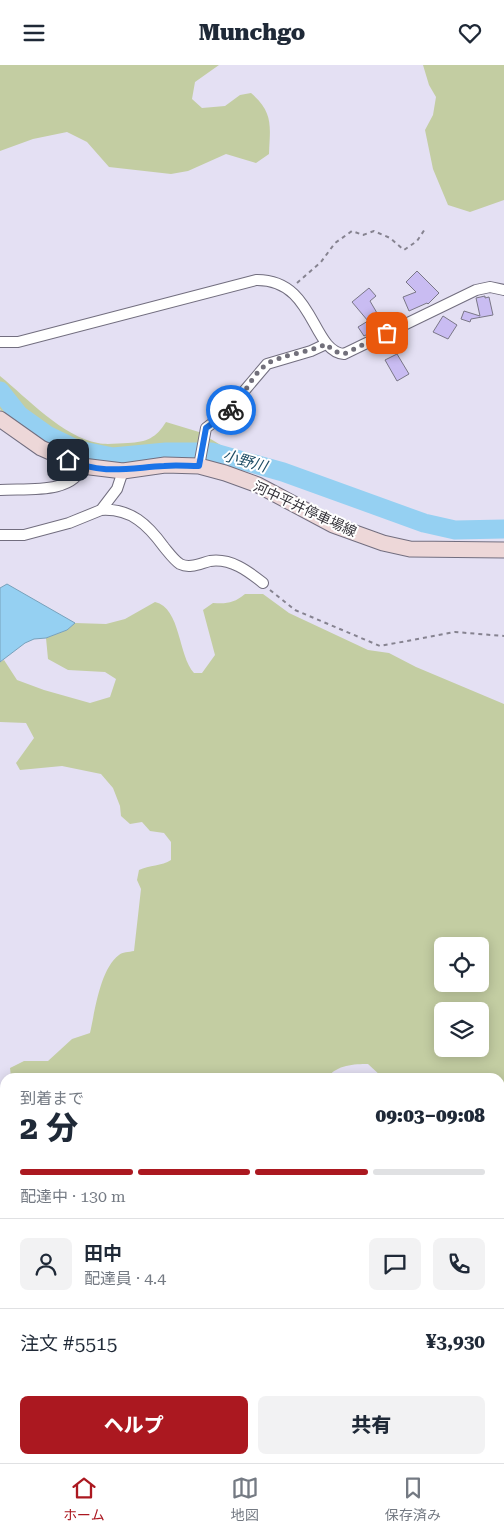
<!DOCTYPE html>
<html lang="ja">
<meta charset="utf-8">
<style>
body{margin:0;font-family:"Roboto Serif","Noto Sans JP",serif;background:#f2f2f3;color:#1f2937;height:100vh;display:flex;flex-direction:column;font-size:19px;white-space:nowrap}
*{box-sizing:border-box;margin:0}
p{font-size:16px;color:#747a83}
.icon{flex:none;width:28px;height:28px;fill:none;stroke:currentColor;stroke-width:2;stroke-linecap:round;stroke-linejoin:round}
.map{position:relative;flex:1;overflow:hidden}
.sheet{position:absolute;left:0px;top:1008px;width:505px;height:391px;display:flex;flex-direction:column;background:#fff;border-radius:15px 15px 0 0;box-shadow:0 2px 12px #0003}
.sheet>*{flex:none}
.tools{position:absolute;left:434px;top:872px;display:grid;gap:10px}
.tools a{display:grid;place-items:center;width:55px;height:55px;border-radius:8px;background:#fff;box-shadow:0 2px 12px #0003;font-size:25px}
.pin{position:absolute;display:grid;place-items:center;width:42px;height:42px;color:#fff;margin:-21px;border-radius:10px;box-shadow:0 2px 8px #0006}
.courier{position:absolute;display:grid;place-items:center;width:50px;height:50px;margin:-25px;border:4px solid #1a73e8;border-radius:50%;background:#fff;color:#222;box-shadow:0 1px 6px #0007}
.head em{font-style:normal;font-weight:800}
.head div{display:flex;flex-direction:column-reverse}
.head{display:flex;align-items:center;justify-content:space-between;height:85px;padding:0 20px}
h1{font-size:32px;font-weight:800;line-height:38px}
.bar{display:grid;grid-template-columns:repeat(4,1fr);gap:8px 5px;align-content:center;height:60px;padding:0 20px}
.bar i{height:6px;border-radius:4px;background:#e0e1e3}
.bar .current{background:#ab1820}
.bar p{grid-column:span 4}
.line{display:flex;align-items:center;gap:12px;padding:0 20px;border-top:1px solid #e0e1e3}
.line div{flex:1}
.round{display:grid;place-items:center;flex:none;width:52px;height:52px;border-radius:8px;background:#f2f2f3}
.action{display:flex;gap:10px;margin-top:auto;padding:10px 20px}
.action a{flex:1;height:58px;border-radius:8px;background:#ab1820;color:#fff;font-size:20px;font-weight:800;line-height:58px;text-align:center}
.action a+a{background:#f2f2f3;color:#1f2937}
header{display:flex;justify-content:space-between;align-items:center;height:65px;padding:0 20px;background:#fff;font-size:22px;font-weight:800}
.dock{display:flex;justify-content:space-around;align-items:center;height:70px;border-top:1px solid #e0e1e3;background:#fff;font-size:14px;color:#747a83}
.dock a{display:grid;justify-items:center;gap:2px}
.dock .current{color:#ab1820}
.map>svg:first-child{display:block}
.green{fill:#c3cda2;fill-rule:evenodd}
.water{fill:#95d0f2;stroke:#78a1bb}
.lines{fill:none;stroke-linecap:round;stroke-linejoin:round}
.river{stroke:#95d0f2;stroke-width:19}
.building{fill:#c9bcf2;stroke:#7a7787}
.street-casing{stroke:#726e7f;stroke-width:12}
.secondary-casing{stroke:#726e7f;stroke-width:17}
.path{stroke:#868390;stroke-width:2;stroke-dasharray:4 4;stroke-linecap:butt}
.street{stroke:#fff;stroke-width:10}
.secondary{stroke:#edd7d8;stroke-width:15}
.done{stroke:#72707b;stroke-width:5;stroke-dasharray:0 9}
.route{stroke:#1a73e8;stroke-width:6}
.labels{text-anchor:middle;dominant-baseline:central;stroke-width:4;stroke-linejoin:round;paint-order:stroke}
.street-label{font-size:14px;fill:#35333a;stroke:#fff}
.water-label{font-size:15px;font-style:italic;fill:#1e4d65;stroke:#fff}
</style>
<header><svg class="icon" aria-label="menu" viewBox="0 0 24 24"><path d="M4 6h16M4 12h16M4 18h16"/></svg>Munchgo<svg class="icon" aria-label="heart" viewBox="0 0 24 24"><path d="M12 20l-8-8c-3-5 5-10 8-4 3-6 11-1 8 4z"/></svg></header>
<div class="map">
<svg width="504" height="1398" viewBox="0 0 504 1398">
<rect width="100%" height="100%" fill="#e4e0f3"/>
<path class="green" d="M0,0H219L195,17L192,34L202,43L225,41L240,30L251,28C274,48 270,61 269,89L256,98L226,89L188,106L171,109L109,102L87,77L67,67L33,74L0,86Z
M423,0H504V135L470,147L448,140L433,104L425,65L433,50L436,32L429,20Z
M0,311C27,333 63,372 98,378C107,380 119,378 128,378C147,377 156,373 166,357L199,367L249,397C234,397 218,395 203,396C161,397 114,405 74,390C47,380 24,365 2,347L0,344Z
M245,529H263L289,548L368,585L389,588L416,602L504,639V1195L500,1193V1012H382L368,999C354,999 337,1000 328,1012H11L10,1003L24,996H48L72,974L90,968C95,946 100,904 119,890C122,887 129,887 134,886L141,824L137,815L139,805C149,800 162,801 171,795V777L164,768L150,766L142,757L130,759L121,751L120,741L113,723L101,709L62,701L20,705L16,698L34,673L26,658L0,657V597L4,595L17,615L44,625L90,638L110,632L116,614L105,607L68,605L48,594L46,573L67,565L75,558L106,559L125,554L155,537C181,543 178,591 194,608H202L215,590L203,545L213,538C227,539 234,538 245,529ZM442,881H480V919H442ZM442,946H480V984H442Z
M500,1277L504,1279V1360L500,1362Z"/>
<path class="water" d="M7,519L75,558L67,565L46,573L34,574L25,578L0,597V523Z"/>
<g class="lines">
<path class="river" d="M0,326L19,350L47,370L78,385L113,392L166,387H211L283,407L424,458L455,465L504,464"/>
</g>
<path class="building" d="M417,206L439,228L428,239L427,238L409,246L403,232L416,227L406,217Z
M369,223L376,231L370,236L384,260L364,271L358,262L368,256L352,237Z
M485,231V233L489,232L493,250L471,254L470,257L461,254L464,246L480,251L476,233Z
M443,251L457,260L448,274L433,267Z
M397,289L409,309L397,316L385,295Z"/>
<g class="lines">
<defs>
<path id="street" d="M0,277H18L256,215C315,214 311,286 344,289L476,225L490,222L504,225
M199,401L206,363L234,342L245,325L267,299L311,286L326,279
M0,425C24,423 74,430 82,401
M101,445C131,443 148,460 164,482C169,488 174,495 180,499C190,504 201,498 210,496C231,493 248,506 263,518
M0,470H24L69,458L101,445L117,424L123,406
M0,1183L5,1185
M500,1264L504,1265
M464,1394L476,1398"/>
<path id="secondary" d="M0,354L41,383L82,401L123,406L165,400L199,401L225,408L258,420L333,460L383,478L410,484L504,485"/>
</defs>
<use href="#street" class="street-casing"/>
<use href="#secondary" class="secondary-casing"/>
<path class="path" d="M297,218L321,197L335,178L352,166L363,170L374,166L390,173L404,185L417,176L425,164
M270,525L295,545L380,581L455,567L504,571
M0,1280L5,1283
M0,1352L5,1347
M85,1394L88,1398"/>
<use href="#street" class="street"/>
<use href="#secondary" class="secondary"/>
</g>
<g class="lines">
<path class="done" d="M231,345C244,332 251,310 267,299C280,290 308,288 326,279L334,286L344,289L387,268"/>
<path class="route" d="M68,395C103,410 128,403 164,401C175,400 187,401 199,401L206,363L231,345"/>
</g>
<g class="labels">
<g class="street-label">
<text transform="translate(305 444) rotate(25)">河中平井停車場線</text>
</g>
<g class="water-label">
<text transform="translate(245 396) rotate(16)">小野川</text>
</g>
</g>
</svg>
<div class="tools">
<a><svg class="icon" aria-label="locate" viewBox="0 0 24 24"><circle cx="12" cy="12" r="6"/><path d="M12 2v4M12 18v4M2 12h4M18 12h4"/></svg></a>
<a><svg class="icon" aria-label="layers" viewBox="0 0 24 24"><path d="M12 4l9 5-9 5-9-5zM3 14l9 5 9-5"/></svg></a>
</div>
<div class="pin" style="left:387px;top:268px;background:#ea580c"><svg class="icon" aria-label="bag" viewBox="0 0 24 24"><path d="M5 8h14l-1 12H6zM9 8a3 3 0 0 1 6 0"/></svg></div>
<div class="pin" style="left:68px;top:395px;background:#1f2937"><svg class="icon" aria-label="home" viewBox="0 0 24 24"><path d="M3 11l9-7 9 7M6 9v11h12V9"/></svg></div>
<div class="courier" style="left:231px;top:345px"><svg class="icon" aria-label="bike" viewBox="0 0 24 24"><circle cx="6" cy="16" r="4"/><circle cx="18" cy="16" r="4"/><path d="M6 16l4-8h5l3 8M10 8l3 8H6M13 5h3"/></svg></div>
<section class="sheet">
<div class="head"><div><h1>2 分</h1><p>到着まで</p></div><em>09:03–09:08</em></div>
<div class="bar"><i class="current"></i><i class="current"></i><i class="current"></i><i></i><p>配達中 · 130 m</p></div>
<div class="line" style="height:90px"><a class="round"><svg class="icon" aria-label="person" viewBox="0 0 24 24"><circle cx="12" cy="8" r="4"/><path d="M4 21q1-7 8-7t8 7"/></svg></a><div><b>田中</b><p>配達員 · 4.4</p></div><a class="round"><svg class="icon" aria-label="chat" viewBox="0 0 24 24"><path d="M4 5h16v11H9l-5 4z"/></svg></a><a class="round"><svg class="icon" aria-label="phone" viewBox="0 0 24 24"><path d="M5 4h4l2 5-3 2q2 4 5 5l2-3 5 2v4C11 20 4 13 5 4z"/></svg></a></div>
<div class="line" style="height:65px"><div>注文 #5515</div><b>¥3,930</b></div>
<div class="action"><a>ヘルプ</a><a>共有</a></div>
</section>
</div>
<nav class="dock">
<a class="current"><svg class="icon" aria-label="home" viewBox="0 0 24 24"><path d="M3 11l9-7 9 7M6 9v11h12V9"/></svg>ホーム</a>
<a><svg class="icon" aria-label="map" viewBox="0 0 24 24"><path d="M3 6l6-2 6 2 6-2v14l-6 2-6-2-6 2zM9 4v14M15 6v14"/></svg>地図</a>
<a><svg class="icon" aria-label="saved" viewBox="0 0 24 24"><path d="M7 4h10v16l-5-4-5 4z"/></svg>保存済み</a>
</nav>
